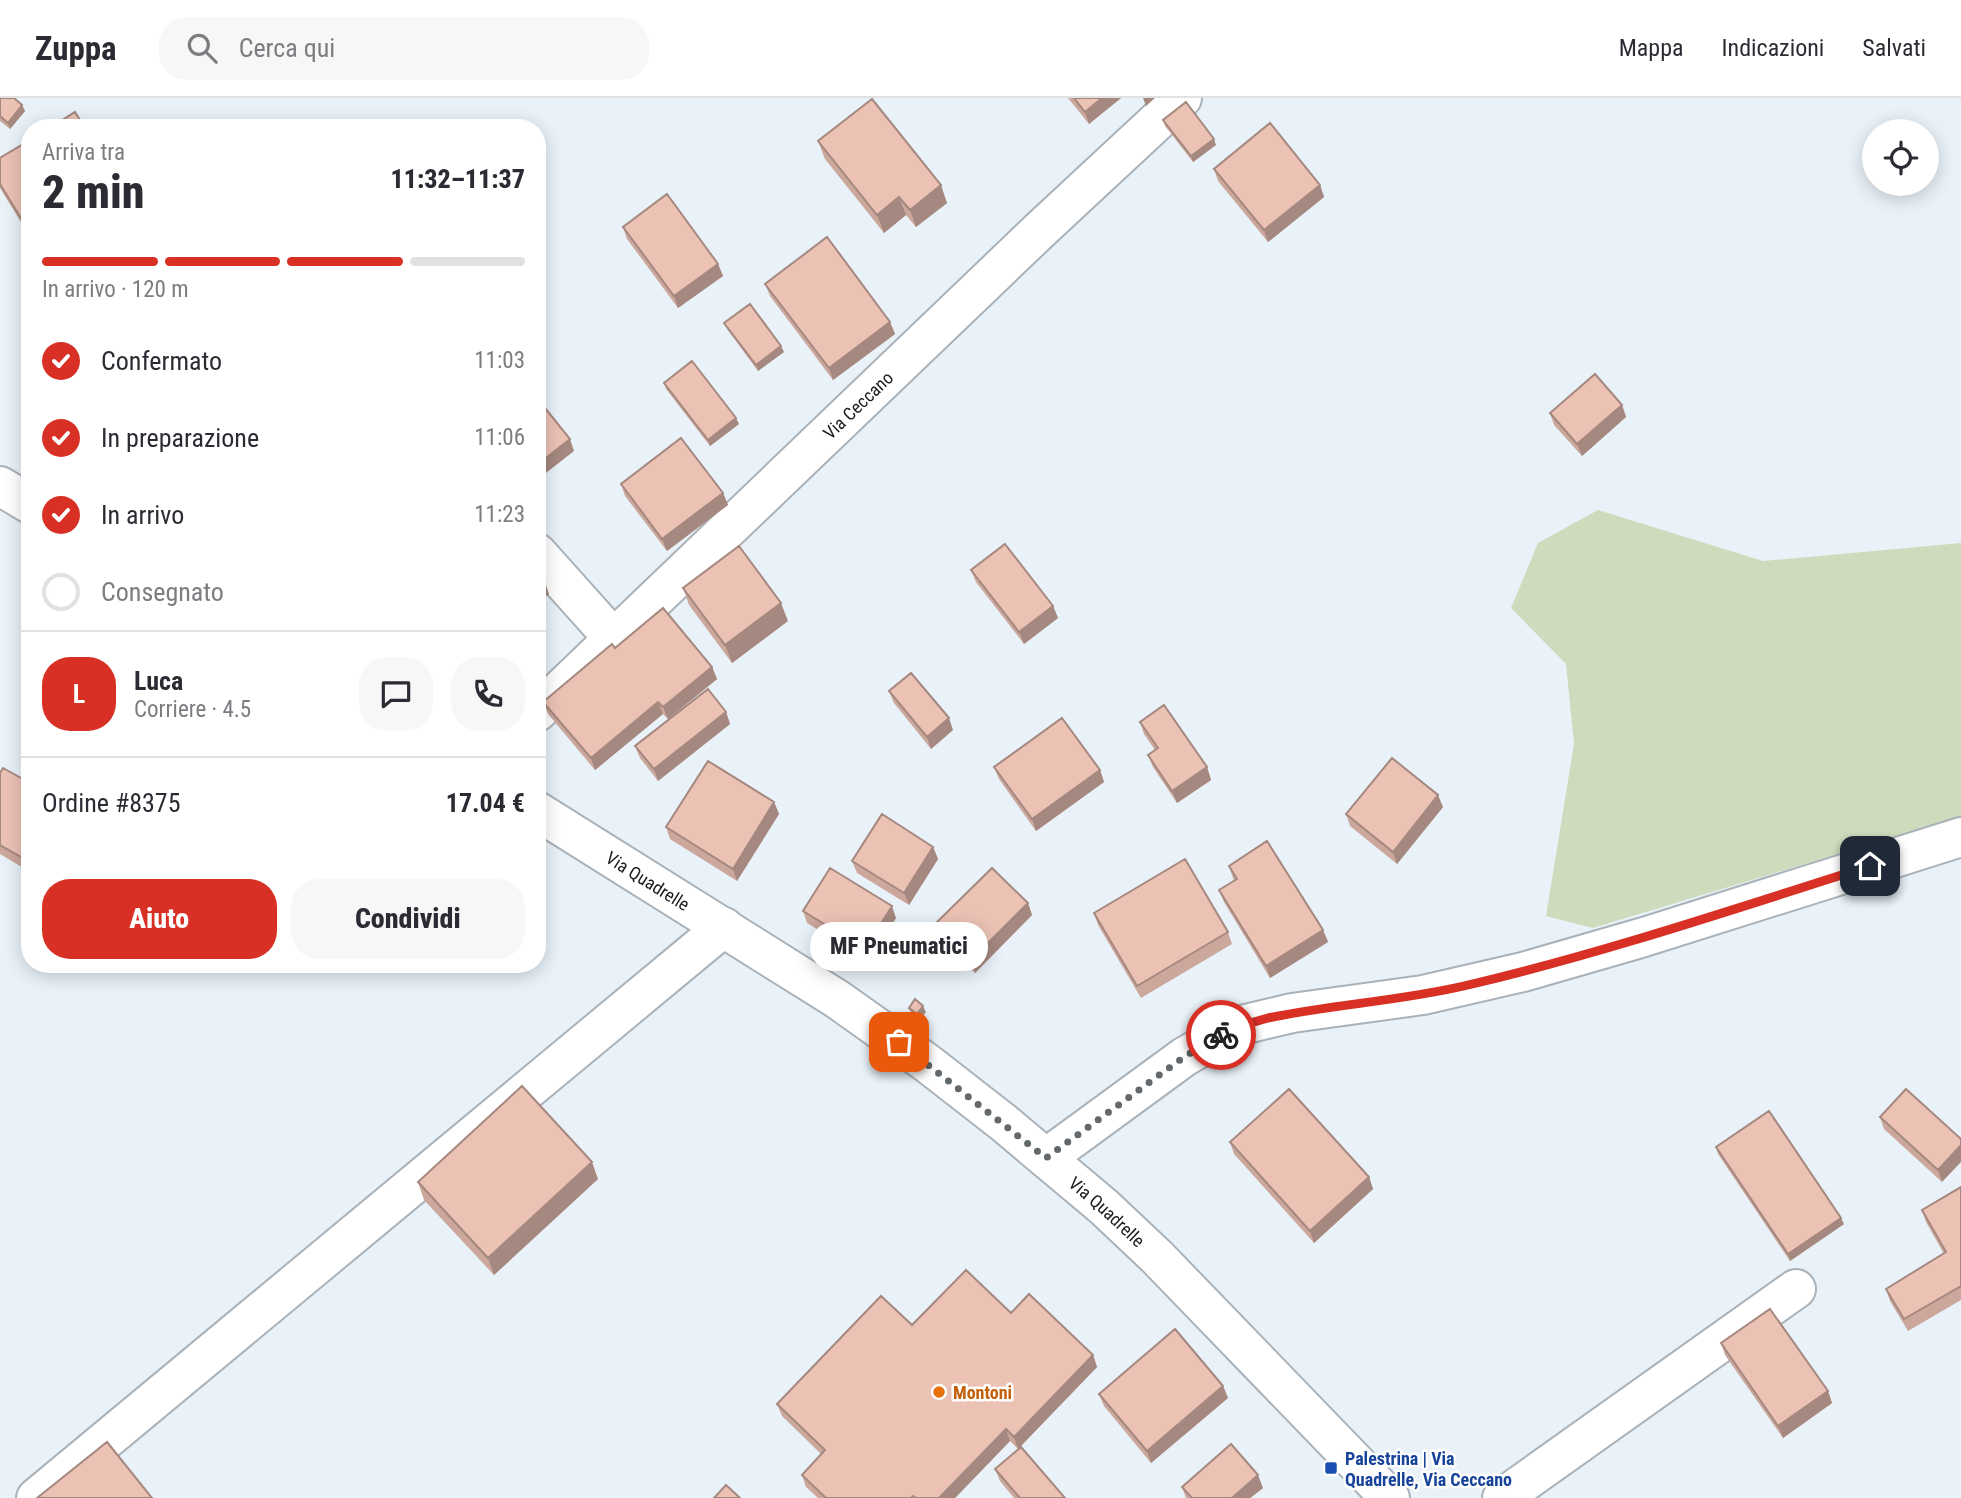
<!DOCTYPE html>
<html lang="it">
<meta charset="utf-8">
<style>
body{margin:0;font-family:"Roboto Condensed",sans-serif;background:#f7f7f7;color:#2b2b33;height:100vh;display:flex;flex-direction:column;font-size:26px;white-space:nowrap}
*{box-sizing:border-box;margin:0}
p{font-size:23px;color:#7c7c81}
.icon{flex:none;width:38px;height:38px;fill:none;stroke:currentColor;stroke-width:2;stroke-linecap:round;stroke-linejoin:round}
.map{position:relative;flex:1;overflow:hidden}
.side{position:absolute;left:21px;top:21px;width:525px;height:854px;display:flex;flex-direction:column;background:#fff;border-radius:28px;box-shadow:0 4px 18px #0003}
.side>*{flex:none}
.buttons{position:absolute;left:1862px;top:21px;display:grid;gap:14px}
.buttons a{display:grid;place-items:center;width:77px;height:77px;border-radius:50%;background:#fff;box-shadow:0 4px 18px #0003;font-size:35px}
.pin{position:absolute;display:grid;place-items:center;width:60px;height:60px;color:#fff;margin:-30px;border-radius:14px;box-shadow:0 4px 10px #0006}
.courier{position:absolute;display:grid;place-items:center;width:70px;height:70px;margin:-35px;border:5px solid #d93025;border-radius:50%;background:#fff;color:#222;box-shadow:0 2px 9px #0007}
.bubble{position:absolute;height:49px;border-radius:24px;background:#fff;box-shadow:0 4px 18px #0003;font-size:23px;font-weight:800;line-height:49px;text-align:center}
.summary em{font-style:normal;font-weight:800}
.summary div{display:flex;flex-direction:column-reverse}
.summary{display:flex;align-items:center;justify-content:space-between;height:119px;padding:0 21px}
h1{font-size:46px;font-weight:800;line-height:52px}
.bar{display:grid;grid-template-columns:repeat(4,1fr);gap:10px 7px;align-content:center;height:84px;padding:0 21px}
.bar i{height:9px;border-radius:5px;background:#e1e1e2}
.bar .current{background:#d93025}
.bar p{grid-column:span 4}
.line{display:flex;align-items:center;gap:18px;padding:0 21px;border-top:2px solid #e1e1e2}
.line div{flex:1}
.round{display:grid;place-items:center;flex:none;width:74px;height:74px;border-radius:28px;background:#f7f7f7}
ol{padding:0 21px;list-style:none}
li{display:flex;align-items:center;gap:21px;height:77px}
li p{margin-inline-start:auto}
li .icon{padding:7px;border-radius:50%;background:#d93025;color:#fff;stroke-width:4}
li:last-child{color:#7c7c81}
li i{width:38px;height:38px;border:4px solid #e1e1e2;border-radius:50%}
.primary-button{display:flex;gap:14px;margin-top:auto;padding:14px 21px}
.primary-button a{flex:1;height:80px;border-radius:28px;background:#d93025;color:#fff;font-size:28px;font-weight:800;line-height:80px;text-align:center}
.primary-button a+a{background:#f7f7f7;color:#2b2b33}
header{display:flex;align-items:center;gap:42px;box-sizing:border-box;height:98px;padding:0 35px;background:#fff;border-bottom:2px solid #e1e1e2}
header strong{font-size:33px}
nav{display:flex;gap:38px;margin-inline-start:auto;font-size:24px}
.search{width:490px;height:63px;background:#f7f7f7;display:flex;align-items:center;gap:18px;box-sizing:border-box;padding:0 24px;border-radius:28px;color:#7c7c81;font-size:26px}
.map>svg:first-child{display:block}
.green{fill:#cedbbc}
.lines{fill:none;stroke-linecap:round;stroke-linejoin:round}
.minor-casing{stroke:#aab2b9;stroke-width:42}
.minor{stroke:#fff;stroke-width:38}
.wall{fill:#cba79c}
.shaded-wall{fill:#a5887f}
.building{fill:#ecc2b5;stroke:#a5887f;stroke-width:2}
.done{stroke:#62686b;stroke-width:7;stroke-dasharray:0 12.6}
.route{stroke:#d93025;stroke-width:9}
.food-dot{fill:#e8710a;stroke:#fefefe;stroke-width:2.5}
.transit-dot{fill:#1a4fb4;stroke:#fefefe;stroke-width:2.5}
.labels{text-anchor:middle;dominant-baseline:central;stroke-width:5;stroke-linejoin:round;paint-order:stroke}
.street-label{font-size:18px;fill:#191d1f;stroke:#fefefe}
.food-label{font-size:18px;font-weight:bold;fill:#c56008;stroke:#fefefe;text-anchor:start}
.transit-label{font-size:18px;font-weight:bold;fill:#164399;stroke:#fefefe;text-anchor:start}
</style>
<header>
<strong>Zuppa</strong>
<div class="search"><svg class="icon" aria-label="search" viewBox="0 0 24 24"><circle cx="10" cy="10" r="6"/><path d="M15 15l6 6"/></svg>Cerca qui</div>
<nav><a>Mappa</a><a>Indicazioni</a><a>Salvati</a></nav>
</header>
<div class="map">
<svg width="1961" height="1400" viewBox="0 0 1961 1400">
<rect width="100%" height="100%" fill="#e9f2f9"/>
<path class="green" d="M1598,412L1763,463L1961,445V719L1593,830L1546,818L1574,646L1566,566L1511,510L1538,445Z"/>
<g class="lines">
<defs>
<g id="minor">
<path d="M0,388L30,406"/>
<path d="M537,455L614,541"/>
<path id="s1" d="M537,614L1039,133L1182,0"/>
<path id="s2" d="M537,713L837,901L927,965L1004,1025L1104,1109L1157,1159L1390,1400"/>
<path d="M1046,1060L1184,959L1225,935L1246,926L1292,915L1423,897L1523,874L1644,839L1961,739"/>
<path d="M36,1400L724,829"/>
<path d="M1502,1400L1796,1191"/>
</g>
</defs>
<use href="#minor" class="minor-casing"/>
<use href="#minor" class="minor"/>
</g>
<path class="wall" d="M0,0L22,7L25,13L10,31L0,23Z
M1068,0H1121L1089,26Z
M1163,22L1216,47L1193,64L1165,28Z
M30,42V132L27,134L0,90V60Z
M818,43L947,105L916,129L906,117L884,135L825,61Z
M1214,71L1320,87L1324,99L1268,144L1218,83Z
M623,129L718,166L723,178L678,210L627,141Z
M765,186L890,224L895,236L833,282L770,198Z
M724,225L784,254L758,273L727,231Z
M664,285L739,326L710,348L666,291Z
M1622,307L1626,319L1582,358L1554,327L1550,315Z
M621,386L723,395L728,407L667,453L625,398Z
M971,472L1053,508L1058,520L1024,546L976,484Z
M683,490L788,523L732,565L689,507Z
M615,550L712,569L717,581L668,621L663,616L595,672L548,616L543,604Z
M889,593L953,632L931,651L894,605Z
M726,614L730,626L658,683L640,660L635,648Z
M1140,624L1207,669L1211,682L1177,705L1153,669L1148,657L1155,652L1144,636Z
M994,669L1100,672L1104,684L1036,733L999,681Z
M0,675L30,685V774L0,756Z
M774,704L779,716L737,783L670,741L666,729Z
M1443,709L1397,766L1350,728L1346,716Z
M933,749L938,761L909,807L857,775L852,763Z
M1229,768L1323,832L1328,844L1270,880L1224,804L1219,792L1234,783Z
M1028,805L1032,817L975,875L939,839L934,827Z
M803,813L896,820L869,863L807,825Z
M1094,815L1228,834L1232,846L1141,900L1098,827Z
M909,910L926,914L919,922L911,916Z
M1880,1019L1961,1041L1942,1084L1884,1031Z
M1230,1044L1369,1079L1373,1091L1314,1145L1234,1056Z
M1716,1049L1844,1126L1790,1163L1718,1056Z
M598,1081L494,1177L424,1102L418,1084Z
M1961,1089V1202L1908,1233L1890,1203L1886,1191L1944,1156L1926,1124L1922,1112Z
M1011,1215L1093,1257L1097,1269L1018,1351L1010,1343L955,1400H818L806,1389L802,1377L821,1356L782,1318L777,1306L912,1227Z
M1721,1245L1828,1293L1832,1305L1783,1340L1725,1257Z
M1223,1288L1228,1300L1151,1365L1104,1308L1099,1296Z
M995,1371L1065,1400H1014L1000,1383Z
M1182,1389L1263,1390L1250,1400H1186Z"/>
<path class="shaded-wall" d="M1102,0H1121L1089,26L1085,14Z
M1143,0H1155L1146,8Z
M22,7L25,13L10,31L8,25Z
M1214,41L1216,47L1193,64L1191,58Z
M941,87L947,105L916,129L910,112Z
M1320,87L1324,99L1268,144L1264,132Z
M899,99L906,117L884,135L877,117Z
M718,166L723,178L678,210L674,198Z
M890,224L895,236L833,282L829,270Z
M781,248L784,254L758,273L756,267Z
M1622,307L1626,319L1582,358L1577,346Z
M736,320L739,326L710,348L708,342Z
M570,341L574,353L537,382V367Z
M723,395L728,407L667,453L662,441Z
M545,484L549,496L537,505V490Z
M781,505L788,523L732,565L725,547Z
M1053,508L1058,520L1024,546L1019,534Z
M712,569L717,581L668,621L663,609Z
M658,604L663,616L595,672L591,660Z
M726,614L730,626L658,683L654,671Z
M949,620L953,632L931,651L927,639Z
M1207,669L1211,682L1177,705L1172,693Z
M1100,672L1104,684L1036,733L1032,721Z
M1438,697L1443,709L1397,766L1393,754Z
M774,704L779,716L737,783L733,771Z
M933,749L938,761L909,807L904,795Z
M1028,805L1032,817L975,875L971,862Z
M892,808L896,820L869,863L865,851Z
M1323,832L1328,844L1270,880L1266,868Z
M923,908L926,914L919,922L917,916Z
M1961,1047V1064L1942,1084L1938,1072Z
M592,1064L598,1081L494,1177L488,1160Z
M1369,1079L1373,1091L1314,1145L1310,1133Z
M1841,1120L1844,1126L1790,1163L1788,1156Z
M1093,1257L1097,1269L1018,1351L1014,1339Z
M1223,1288L1228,1300L1151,1365L1147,1353Z
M1828,1293L1832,1305L1783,1340L1778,1328Z
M1006,1331L1010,1343L955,1400H939Z
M1258,1377L1263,1390L1250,1400H1232Z"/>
<path class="building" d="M0,0H14L22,7L8,25L0,18Z
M1074,0H1102L1085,14Z
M872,1L941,87L910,112L899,99L877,117L818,43Z
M1186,4L1214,41L1191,58L1163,22Z
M75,14L85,30H50Z
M1270,25L1320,87L1264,132L1214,71Z
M30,42V118L22,122L0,86V60Z
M667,96L718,166L674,198L623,129Z
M827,139L890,224L829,270L765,186Z
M750,206L781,248L756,267L724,225Z
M692,263L736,320L708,342L664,285Z
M1595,276L1622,307L1577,346L1550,315Z
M537,300L570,341L537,367Z
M681,340L723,395L662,441L621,386Z
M1005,446L1053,508L1019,534L971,472Z
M739,448L781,505L725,547L683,490Z
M537,475L545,484L537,490Z
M663,510L712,569L663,609L658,604L591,660L543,604L612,546L615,550Z
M911,575L949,620L927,639L889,593Z
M708,591L726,614L654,671L635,648Z
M1164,607L1207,669L1172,693L1148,657L1158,650L1140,624Z
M1062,620L1100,672L1032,721L994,669Z
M1392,660L1438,697L1393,754L1346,716Z
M708,663L774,704L733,771L666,729Z
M3,670L30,685V764L0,747V675Z
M882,716L933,749L904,795L852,763Z
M1267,743L1323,832L1266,868L1219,792L1237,781L1229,768Z
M1185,761L1228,834L1137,888L1094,815Z
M830,770L892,808L865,851L803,813Z
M992,770L1028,805L971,862L934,827Z
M915,901L923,908L917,916L909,910Z
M522,988L592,1064L488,1160L418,1084Z
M1289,991L1369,1079L1310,1133L1230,1044Z
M1906,991L1961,1041V1047L1938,1072L1880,1019Z
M1769,1013L1841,1120L1788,1156L1716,1049Z
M1961,1089V1188L1904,1221L1886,1191L1946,1154L1922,1112Z
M966,1172L1011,1215L1029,1196L1093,1257L1014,1339L1006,1331L939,1400H916L913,1398L911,1400H826L802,1377L825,1352L777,1306L881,1198L912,1227Z
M1770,1211L1828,1293L1778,1328L1721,1245Z
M1175,1231L1223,1288L1147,1353L1099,1296Z
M107,1344L152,1400H37Z
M1231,1346L1258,1377L1232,1400H1192L1182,1389Z
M1021,1349L1065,1400H1020L995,1371Z
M726,1387L740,1400H714Z"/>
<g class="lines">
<path class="done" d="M899,944L1046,1060L1184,959L1221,937"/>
<path class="route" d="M1221,937L1247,926L1268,920C1334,906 1402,903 1468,887C1604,855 1737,810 1870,768"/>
</g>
<circle class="food-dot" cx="939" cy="1294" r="7"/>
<rect class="transit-dot" x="1324" y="1363" width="14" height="14" rx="3.5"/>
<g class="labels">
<g class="street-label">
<text stroke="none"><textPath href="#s1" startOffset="444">Via Ceccano</textPath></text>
<text stroke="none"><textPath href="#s2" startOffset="131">Via Quadrelle</textPath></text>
<text stroke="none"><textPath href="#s2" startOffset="698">Via Quadrelle</textPath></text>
</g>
<g class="food-label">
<text x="953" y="1294">Montoni</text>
</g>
<g class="transit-label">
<text x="1345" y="1360">Palestrina | Via<tspan x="1345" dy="21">Quadrelle, Via Ceccano</tspan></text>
</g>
</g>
</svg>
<div class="buttons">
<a><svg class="icon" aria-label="locate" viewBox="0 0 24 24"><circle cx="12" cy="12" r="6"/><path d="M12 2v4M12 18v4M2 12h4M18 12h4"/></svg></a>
</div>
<div class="pin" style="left:899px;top:944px;background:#ea580c"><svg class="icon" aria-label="bag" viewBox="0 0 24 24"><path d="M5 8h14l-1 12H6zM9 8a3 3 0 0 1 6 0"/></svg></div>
<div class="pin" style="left:1870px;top:768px;background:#1f2937"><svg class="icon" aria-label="home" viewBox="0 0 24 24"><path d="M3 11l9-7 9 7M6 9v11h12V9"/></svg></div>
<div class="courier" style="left:1221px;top:937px"><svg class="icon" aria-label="bike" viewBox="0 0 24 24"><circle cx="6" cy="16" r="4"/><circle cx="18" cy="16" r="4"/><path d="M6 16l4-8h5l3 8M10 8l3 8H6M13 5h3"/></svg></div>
<div class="bubble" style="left:810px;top:824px;width:178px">MF Pneumatici</div>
<section class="side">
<div class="summary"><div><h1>2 min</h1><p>Arriva tra</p></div><em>11:32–11:37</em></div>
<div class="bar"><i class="current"></i><i class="current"></i><i class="current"></i><i></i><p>In arrivo · 120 m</p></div>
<ol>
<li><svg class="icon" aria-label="check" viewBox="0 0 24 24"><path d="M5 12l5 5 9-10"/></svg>Confermato<p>11:03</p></li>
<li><svg class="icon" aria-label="check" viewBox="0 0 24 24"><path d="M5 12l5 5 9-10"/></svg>In preparazione<p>11:06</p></li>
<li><svg class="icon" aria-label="check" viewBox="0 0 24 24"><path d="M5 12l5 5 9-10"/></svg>In arrivo<p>11:23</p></li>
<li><i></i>Consegnato</li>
</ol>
<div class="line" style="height:126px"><b class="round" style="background:#d93025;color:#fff">L</b><div><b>Luca</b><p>Corriere · 4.5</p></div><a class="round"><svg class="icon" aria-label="chat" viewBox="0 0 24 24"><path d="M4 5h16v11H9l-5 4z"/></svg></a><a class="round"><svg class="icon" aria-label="phone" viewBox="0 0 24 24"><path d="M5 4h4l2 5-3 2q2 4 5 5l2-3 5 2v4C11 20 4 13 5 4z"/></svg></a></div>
<div class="line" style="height:91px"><div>Ordine #8375</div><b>17.04 €</b></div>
<div class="primary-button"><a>Aiuto</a><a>Condividi</a></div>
</section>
</div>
